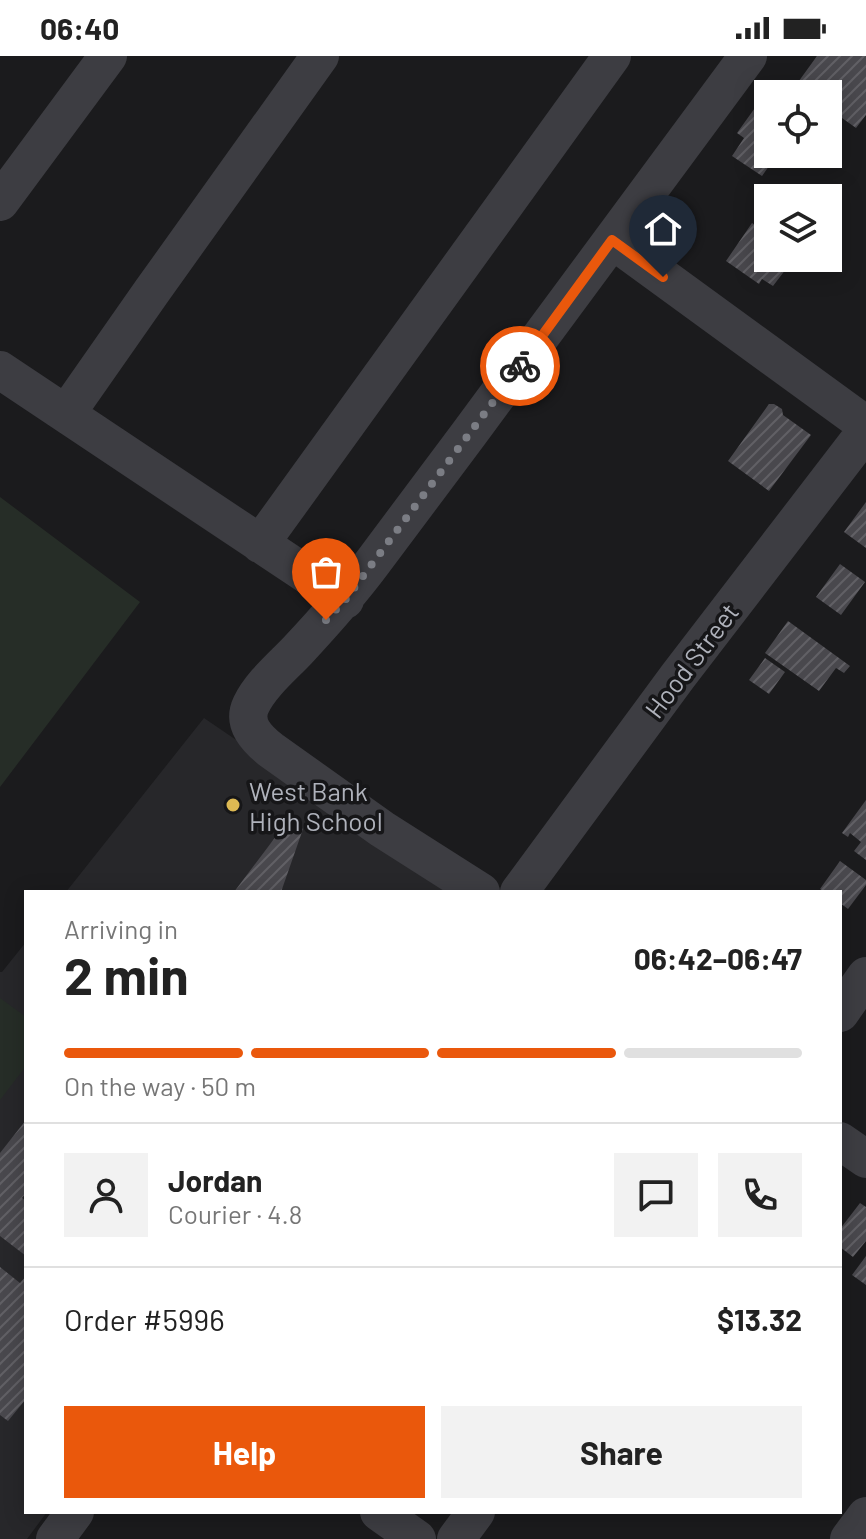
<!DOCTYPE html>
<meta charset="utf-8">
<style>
body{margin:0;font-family:Barlow,sans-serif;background:#f2f2f2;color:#222;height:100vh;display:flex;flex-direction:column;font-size:30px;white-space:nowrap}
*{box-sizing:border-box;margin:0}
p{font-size:26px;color:#767676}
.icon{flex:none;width:44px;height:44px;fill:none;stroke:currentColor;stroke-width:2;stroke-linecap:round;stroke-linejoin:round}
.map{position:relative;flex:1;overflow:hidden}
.drawer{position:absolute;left:24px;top:834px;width:818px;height:624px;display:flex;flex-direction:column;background:#fff;border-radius:0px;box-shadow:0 4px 20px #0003}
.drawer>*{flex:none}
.tools{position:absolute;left:754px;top:24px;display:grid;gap:16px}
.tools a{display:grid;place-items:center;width:88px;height:88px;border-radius:0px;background:#fff;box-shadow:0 4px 20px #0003;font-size:40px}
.pin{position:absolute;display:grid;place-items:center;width:68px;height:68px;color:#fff;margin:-82px -34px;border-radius:50% 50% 50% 0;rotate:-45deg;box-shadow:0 0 8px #0007}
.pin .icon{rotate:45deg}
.courier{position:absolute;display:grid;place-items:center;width:80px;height:80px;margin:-40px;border:6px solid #ea580c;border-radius:50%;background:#fff;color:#222;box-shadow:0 2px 10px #0007}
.head em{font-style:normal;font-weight:700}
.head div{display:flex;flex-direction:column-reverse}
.head{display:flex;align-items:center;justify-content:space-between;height:136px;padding:0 40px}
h1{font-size:52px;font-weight:700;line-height:60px}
.bar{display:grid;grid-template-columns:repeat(4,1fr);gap:12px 8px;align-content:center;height:96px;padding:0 40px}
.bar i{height:10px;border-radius:6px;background:#e0e0e0}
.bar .active{background:#ea580c}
.bar p{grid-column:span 4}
.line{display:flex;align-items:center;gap:20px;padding:0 40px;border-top:2px solid #e0e0e0}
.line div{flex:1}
.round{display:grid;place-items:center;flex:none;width:84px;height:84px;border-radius:0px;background:#f2f2f2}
.primary-button{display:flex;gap:16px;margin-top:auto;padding:16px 40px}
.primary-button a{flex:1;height:92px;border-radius:0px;background:#ea580c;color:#fff;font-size:32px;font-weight:700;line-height:92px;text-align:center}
.primary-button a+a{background:#f2f2f2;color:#222}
.status{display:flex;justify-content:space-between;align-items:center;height:56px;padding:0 40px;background:#fff;direction:ltr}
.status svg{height:22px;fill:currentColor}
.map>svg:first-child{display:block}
.built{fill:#27272a}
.garden{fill:#262d27}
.building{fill:url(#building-hatch)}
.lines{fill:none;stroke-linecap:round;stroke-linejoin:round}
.minor{stroke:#3d3d42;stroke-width:38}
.done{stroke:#7b7d84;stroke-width:8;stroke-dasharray:0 14.4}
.route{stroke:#ea580c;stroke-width:10}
.poi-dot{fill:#ddb953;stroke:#161618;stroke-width:3}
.labels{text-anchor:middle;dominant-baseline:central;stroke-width:7;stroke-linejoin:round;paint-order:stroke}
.street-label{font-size:26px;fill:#afb2bb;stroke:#161618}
.poi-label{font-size:26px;fill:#afb2bb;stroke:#161618;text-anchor:start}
</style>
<div class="status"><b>06:40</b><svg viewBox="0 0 49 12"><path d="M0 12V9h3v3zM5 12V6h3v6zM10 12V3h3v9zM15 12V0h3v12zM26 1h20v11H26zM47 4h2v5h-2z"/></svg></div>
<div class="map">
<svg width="866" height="1483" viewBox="0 0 866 1483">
<defs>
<pattern id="building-hatch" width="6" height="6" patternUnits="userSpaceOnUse" patternTransform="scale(2)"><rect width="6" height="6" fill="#49484d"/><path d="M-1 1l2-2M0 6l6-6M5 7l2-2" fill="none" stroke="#616065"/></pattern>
</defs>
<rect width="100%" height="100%" fill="#1b1b1d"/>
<path class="built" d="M204,662L459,836H66Z
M26,886V1456H47L27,1483H0V916H2Z"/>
<path class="garden" d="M0,441L140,546L0,731Z
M0,942L26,961V1010L0,1044Z"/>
<path class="building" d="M817,0H866V59L856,72L828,52V38H808L796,29Z
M757,49L763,53L765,51L768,54V98H788L780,108L774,103L762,120L732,100L744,82L737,77Z
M752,167L768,178V202H777L779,203L777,206L786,213L773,230L762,223L759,228L726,205Z
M769,348H774L782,353L783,359L811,379L769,435L728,405Z
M866,446V492L844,476Z
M840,508L865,526L841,559L816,541Z
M788,565L850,610L844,617L836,612L819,635L765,597Z
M765,602L785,616L769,638L749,624Z
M866,744V804L854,795L861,786L850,777L848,781L842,777Z
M289,763L303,773L281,836H234Z
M840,805L866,824V829L848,853L840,847V836H825L820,833Z
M26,1064V1137L22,1142L26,1145V1200L0,1180V1097Z
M860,1147L866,1151V1185L853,1201L840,1191V1173Z
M866,1200V1229L852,1219Z
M0,1211L20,1227L26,1220V1343L8,1365L0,1359Z"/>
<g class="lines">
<path class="minor" d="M0,146L108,0
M612,184L866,369
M0,314L345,544
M66,358L152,235L320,0
M260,488L612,0
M481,836L382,773L271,694C257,683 242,668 251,649C261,628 283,610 298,594C325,565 350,537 373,506C499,338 624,169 748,0
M519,836L678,620L866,375
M840,957L866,920
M840,1085L866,1103
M379,1456L417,1483
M55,1483L75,1456
M456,1483L476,1456
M849,1483L866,1460"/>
</g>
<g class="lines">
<path class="done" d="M326,564L345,544L520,310"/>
<path class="route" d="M520,310L612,184L663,221"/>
</g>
<circle class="poi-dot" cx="233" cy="749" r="8"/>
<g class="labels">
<g class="street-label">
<text transform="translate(691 604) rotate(-53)">Hood Street</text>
</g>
<g class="poi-label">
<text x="249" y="734">West Bank<tspan x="249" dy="30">High School</tspan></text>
</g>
</g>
</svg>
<div class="tools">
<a><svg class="icon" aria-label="locate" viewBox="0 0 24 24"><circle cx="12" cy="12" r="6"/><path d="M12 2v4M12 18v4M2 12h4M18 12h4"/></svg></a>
<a><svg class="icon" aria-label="layers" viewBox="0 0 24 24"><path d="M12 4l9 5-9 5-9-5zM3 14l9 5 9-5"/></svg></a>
</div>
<div class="pin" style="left:326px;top:564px;background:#ea580c"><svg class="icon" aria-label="bag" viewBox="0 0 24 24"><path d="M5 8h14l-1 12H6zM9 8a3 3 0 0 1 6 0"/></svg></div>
<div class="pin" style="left:663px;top:221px;background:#1f2937"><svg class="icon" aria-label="home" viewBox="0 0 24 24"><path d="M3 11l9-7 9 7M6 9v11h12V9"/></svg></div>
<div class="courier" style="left:520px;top:310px"><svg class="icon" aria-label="bike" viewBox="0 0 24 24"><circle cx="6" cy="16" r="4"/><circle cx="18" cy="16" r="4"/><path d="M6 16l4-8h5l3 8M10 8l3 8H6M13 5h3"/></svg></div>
<section class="drawer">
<div class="head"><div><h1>2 min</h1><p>Arriving in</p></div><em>06:42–06:47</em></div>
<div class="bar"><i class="active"></i><i class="active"></i><i class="active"></i><i></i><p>On the way · 50 m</p></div>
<div class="line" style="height:144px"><a class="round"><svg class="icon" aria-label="person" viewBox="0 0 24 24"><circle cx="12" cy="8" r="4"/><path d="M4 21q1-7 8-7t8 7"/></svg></a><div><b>Jordan</b><p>Courier · 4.8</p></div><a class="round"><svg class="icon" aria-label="chat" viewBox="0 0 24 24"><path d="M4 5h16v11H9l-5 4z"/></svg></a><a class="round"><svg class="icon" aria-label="phone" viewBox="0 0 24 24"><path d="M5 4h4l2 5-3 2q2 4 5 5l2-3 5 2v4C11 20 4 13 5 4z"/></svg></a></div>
<div class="line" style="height:104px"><div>Order #5996</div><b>$13.32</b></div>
<div class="primary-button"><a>Help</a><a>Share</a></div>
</section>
</div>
